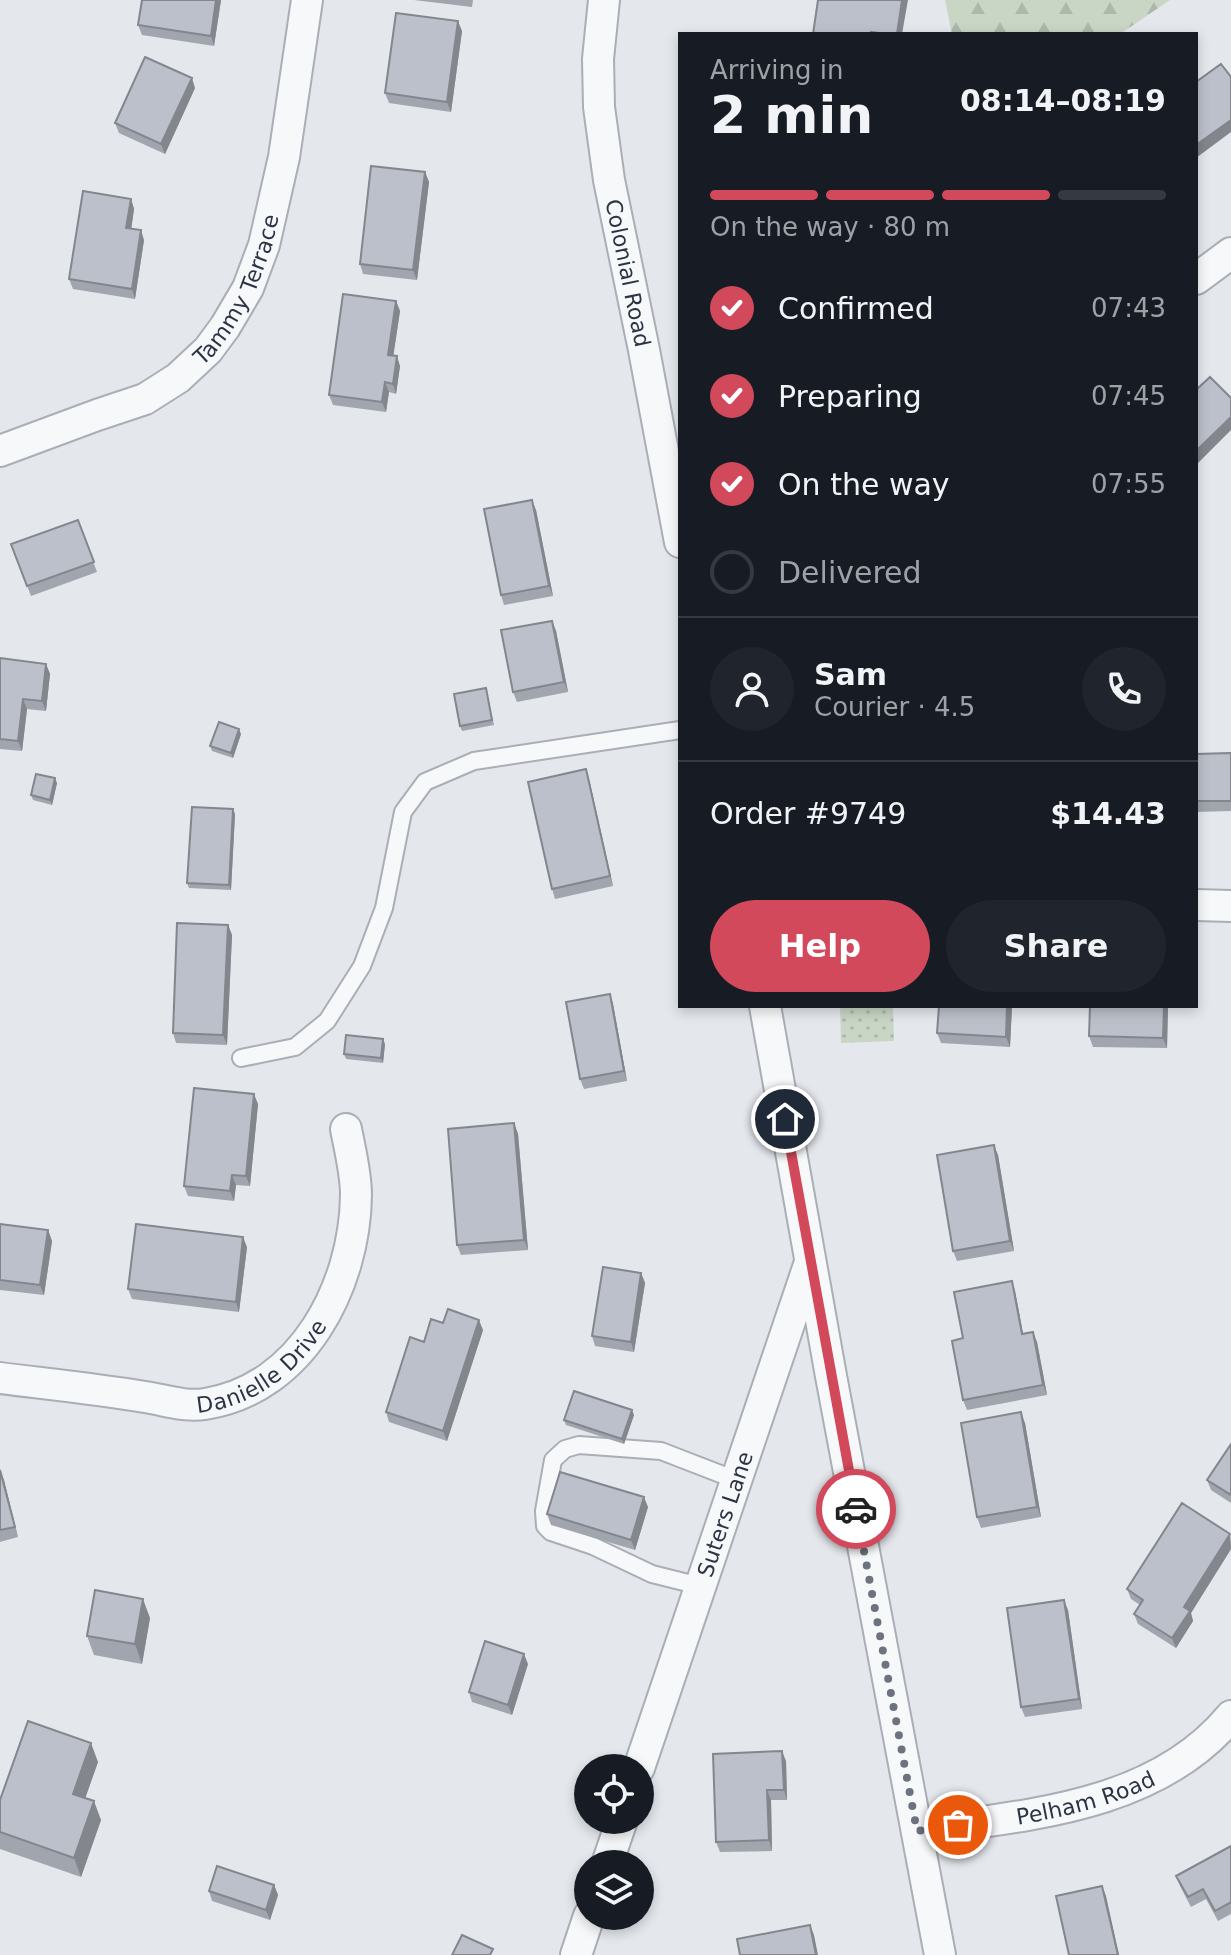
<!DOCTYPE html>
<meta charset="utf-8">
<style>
body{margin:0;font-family:"DejaVu Sans",sans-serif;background:#20242c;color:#f1f3f6;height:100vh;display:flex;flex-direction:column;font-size:30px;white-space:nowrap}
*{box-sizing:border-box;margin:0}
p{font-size:26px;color:#9ea1a6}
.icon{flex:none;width:44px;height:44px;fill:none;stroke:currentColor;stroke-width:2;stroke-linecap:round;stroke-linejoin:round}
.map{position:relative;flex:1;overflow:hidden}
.side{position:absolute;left:678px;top:32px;width:520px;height:976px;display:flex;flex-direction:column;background:#171b24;border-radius:0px;box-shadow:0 4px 12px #0003}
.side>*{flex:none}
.tools{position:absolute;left:574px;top:1754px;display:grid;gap:16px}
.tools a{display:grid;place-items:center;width:80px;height:80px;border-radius:50%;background:#171b24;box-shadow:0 4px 12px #0003;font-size:40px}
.pin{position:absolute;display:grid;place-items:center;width:68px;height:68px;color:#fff;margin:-34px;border:4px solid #fff;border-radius:50%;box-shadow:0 2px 8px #0007}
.courier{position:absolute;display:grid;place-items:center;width:80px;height:80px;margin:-40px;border:6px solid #d1495b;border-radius:50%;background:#fff;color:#222;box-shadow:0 2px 10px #0007}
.headline em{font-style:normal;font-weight:700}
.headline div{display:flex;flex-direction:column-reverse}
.headline{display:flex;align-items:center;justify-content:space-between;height:136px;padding:0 32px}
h1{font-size:52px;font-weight:700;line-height:60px}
.bar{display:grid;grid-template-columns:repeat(4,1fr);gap:12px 8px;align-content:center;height:96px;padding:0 32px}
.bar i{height:10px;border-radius:6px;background:#363941}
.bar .active{background:#d1495b}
.bar p{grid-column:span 4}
.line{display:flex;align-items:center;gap:20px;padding:0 32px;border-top:2px solid #363941}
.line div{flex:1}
.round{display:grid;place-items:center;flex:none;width:84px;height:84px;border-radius:42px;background:#20242c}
ol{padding:0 32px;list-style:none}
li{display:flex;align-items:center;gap:24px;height:88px}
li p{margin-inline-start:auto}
li .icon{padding:8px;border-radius:50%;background:#d1495b;color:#fff;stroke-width:4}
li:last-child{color:#9ea1a6}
li i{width:44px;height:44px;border:4px solid #363941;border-radius:50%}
.action{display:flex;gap:16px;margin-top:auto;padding:16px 32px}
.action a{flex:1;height:92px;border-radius:48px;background:#d1495b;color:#fff;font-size:32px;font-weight:700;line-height:92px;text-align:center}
.action a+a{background:#20242c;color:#f1f3f6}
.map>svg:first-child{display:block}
.grass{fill:url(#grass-dots)}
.forest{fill:url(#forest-firs)}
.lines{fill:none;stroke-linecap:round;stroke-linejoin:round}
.lane-casing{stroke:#a9aeb7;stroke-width:20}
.street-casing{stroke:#a9aeb7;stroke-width:34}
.lane{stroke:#f7f8fa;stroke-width:16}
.street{stroke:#f7f8fa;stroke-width:30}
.wall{fill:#a1a5ae}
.shaded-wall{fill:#83868d}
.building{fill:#bbc0ca;stroke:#83868d;stroke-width:2}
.done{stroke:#6c737f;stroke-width:8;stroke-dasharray:0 14.4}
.route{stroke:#d1495b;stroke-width:10}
.labels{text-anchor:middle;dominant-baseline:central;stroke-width:6;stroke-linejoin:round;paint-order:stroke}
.street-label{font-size:22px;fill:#2b3445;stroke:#f4f6f9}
</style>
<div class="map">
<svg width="1231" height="1955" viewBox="0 0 1231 1955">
<defs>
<pattern id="grass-dots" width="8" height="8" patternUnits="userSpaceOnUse" patternTransform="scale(2)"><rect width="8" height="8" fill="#c9d6c5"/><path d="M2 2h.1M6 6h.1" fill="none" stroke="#adb8ab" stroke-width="1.8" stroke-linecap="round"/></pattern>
<pattern id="forest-firs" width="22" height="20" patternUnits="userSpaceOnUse" patternTransform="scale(2)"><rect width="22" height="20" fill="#c9d6c5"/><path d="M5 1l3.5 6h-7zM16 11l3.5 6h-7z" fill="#adb8ab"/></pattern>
</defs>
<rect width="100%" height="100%" fill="#e4e7ec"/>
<path class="grass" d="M840,1006H893L894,1041L841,1043Z"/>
<path class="forest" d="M945,0H1170L1120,34H952Z"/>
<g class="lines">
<defs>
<path id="lane" d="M241,1058L295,1047L327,1021L362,966L384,908L403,812L425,782L474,761L680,730
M700,1586L652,1574L593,1546L551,1532L545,1526L544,1511L553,1460L565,1449L579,1445L661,1451L736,1480"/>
<g id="street">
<path id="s1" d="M604,0L598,59L599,107L609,180L644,350L680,542"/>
<path d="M1196,279L1231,253"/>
<path id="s2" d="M0,451L97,415L145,399L178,378L208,350L225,327L248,288L264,245L284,157L307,0"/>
<path d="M1196,905L1231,906"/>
<path d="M765,1006L831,1376L940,1955"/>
<path id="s3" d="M0,1378C48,1384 97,1389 145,1397C165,1400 184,1407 205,1404C302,1389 355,1286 356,1195C356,1173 350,1150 346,1129"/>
<path id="s4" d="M639,1768L810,1262"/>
<path id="s5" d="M917,1831C1026,1815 1155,1808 1231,1716"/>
<path d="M607,1864L622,1820"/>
<path d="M576,1955L589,1916"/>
</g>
</defs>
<use href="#lane" class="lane-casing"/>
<use href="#street" class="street-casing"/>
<use href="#lane" class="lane"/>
<use href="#street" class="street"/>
</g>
<path class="wall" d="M221,0L214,46L142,35L138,25Z
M414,0H473L472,7Z
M462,31L451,112L389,103L385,93Z
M195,88L165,154L119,133L115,123Z
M425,172L429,182L417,280L363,274L360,264Z
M131,199L134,209L131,229L144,240L135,299L73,289L69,279Z
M396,301L400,311L393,356L400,366L396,394L389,392L386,412L333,405L329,395Z
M536,510L553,596L504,605L501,595Z
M78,520L97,572L31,596L11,544Z
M552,621L556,631L568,692L517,702L513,692Z
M0,658L46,664L50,674L46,711L27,709L22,751L0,749Z
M486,688L494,725L462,731L460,726Z
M241,734L233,758L212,751L210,746Z
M1231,753V811L1196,812V754Z
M586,769L589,779L613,886L555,899L552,889Z
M57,783L52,805L33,800L31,795Z
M235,814L231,890L189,888L187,883Z
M228,925L232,935L227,1045L176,1043L173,1033Z
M610,994L613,1004L627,1081L584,1089L580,1079Z
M1012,1006L1010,1047L941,1043L937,1033Z
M1090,1006H1168L1167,1048L1093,1047L1089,1036Z
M385,1044L383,1063L346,1059L344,1054Z
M258,1104L250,1186L236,1185L234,1201L188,1196L184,1186Z
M514,1123L518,1134L528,1250L461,1255L457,1245Z
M998,1155L1014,1251L957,1261L953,1251Z
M0,1224L48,1230L52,1241L44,1295L0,1290Z
M247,1247L239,1312L132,1299L128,1289Z
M641,1273L645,1283L634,1352L595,1346L592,1336Z
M1015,1291L1023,1334L1037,1342L1047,1395L967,1410L963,1400V1338Z
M443,1323L483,1330L447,1441L389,1422L386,1412Z
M634,1415L624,1444L566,1425L564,1420Z
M1025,1423L1041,1517L981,1528L977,1517Z
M1231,1444V1503L1211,1490L1207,1480Z
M0,1470L18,1537L0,1542Z
M648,1507L635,1550L551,1525L547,1514Z
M1230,1534L1231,1549L1191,1613L1193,1621L1176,1648L1138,1624L1134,1614L1140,1605L1131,1599L1127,1589Z
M1068,1610L1082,1709L1025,1717L1021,1707Z
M150,1618L142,1664L94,1655L87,1636Z
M528,1664L512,1715L472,1702L469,1692Z
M786,1761L787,1800H771L772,1851L720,1852L716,1842Z
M98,1762L85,1798L101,1820L81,1877L0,1849V1800Z
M1231,1846V1914L1218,1921L1206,1899L1191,1907L1180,1886L1176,1876Z
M274,1885L278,1895L270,1920L212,1901L209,1891Z"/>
<path class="shaded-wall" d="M216,0H221L214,46L211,36Z
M902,0H908L902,34H897Z
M458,21L462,31L451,112L447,102Z
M192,78L195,88L165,154L161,144Z
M1231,120V132L1196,158V145Z
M425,172L429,182L417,280L413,270Z
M131,199L134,209L130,238L126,228Z
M141,230L144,240L135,299L132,289Z
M396,301L400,311L392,365L388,355Z
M397,356L400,366L396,394L393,384Z
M385,382L389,392L386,412L382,402Z
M1231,417V430L1198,463L1196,458V451Z
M532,500L536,510L553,596L549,586Z
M552,621L556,631L568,692L564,682Z
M46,664L50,674L46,711L42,701Z
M23,699L27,709L22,751L18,741Z
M239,729L241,734L233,758L231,753Z
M586,769L589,779L613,886L610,876Z
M55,778L57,783L52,805L50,800Z
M233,809L235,814L231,890L229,885Z
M228,925L232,935L227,1045L223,1035Z
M610,994L613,1004L627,1081L624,1071Z
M1007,1006H1012L1010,1047L1006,1037Z
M1164,1006H1168L1167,1048L1163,1038Z
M383,1039L385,1044L383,1063L381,1058Z
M254,1094L258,1104L250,1186L246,1176Z
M514,1123L518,1134L528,1250L524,1240Z
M994,1145L998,1155L1014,1251L1010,1241Z
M232,1175L236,1185L234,1201L230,1191Z
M48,1230L52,1241L44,1295L40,1285Z
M243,1237L247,1247L239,1312L236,1302Z
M641,1273L645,1283L634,1352L631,1342Z
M1012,1281L1015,1291L1025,1344L1022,1334Z
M479,1320L483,1330L447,1441L443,1431Z
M1033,1332L1037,1342L1047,1395L1043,1385Z
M632,1410L634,1415L624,1444L622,1439Z
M1021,1412L1025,1423L1041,1517L1037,1507Z
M0,1470L4,1480L18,1537L15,1527Z
M644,1497L648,1507L635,1550L631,1540Z
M1230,1534L1231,1549L1191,1613L1193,1621L1176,1648L1172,1638L1184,1607Z
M143,1599L150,1618L142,1664L135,1644Z
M1064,1600L1068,1610L1082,1709L1079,1699Z
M524,1654L528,1664L512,1715L508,1705Z
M91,1743L98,1762L80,1813L73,1794Z
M782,1751L786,1761L787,1800L784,1790Z
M767,1790L771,1800L772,1851L769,1840Z
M94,1801L101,1820L81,1877L74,1858Z
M274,1885L278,1895L270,1920L266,1910Z
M1102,1886L1106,1896L1119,1955H1118Z
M810,1925L814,1935L818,1955H816Z"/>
<path class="building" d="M142,0H216L211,36L138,25Z
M818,0H902L897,34H886L871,32V34H813Z
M396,13L458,21L447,102L385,93Z
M145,57L192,78L161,144L115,123Z
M1221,64L1231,77V120L1196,145V82Z
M371,166L425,172L413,270L360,264Z
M83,191L131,199L126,228L141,230L132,289L69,279Z
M343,294L396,301L388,355L397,356L393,384L385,382L382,402L329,395Z
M1210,377L1231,398V417L1196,451V390Z
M532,500L549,586L501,595L484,509Z
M78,520L94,562L27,586L11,544Z
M552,621L564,682L513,692L501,630Z
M0,658L46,664L42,701L23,699L18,741L0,739Z
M486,688L492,720L460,726L454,694Z
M219,722L239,729L231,753L210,746Z
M1231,753V801H1196V754Z
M586,769L610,876L552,889L528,782Z
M36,774L55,778L50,800L31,795Z
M192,807L233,809L229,885L187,883Z
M177,923L228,925L223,1035L173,1033Z
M610,994L624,1071L580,1079L566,1002Z
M939,1006H1007L1006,1037L937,1033Z
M1090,1006H1164L1163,1038L1089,1036Z
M346,1035L383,1039L381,1058L344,1054Z
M194,1088L254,1094L246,1176L232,1175L230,1191L184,1186Z
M514,1123L524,1240L457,1245L448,1129Z
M994,1145L1010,1241L953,1251L937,1155Z
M0,1224L48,1230L40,1285L0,1280Z
M136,1224L243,1237L236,1302L128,1289Z
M603,1267L641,1273L631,1342L592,1336Z
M1012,1281L1022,1334L1033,1332L1043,1385L963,1400L952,1341L963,1338L954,1292Z
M448,1309L479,1320L443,1431L386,1412L410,1337L424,1342L431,1319L443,1323Z
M574,1391L632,1410L622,1439L564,1420Z
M1021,1412L1037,1507L977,1517L961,1423Z
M1231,1444V1495L1207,1480Z
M0,1470L15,1527L0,1530Z
M560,1472L644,1497L631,1540L547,1514Z
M1182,1503L1230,1534L1184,1607L1190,1611L1172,1638L1134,1614L1143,1600L1127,1589Z
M95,1590L143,1599L135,1644L87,1636Z
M1064,1600L1079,1699L1021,1707L1007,1608Z
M485,1641L524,1654L508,1705L469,1692Z
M28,1721L91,1743L73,1794L94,1801L74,1858L0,1832V1800Z
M782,1751L784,1790H767L769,1840L716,1842L713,1754Z
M1231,1846V1902L1215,1911L1203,1889L1188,1897L1176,1876Z
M217,1866L274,1885L266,1910L209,1891Z
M1102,1886L1118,1955H1069L1056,1896Z
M810,1925L816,1955H740L737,1939Z
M462,1935L493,1949L490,1955H452Z"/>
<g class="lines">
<path class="done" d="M856,1509L917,1831L958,1825"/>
<path class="route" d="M785,1119L856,1509"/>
</g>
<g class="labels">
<g class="street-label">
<text stroke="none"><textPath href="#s1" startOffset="276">Colonial Road</textPath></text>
<text stroke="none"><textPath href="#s2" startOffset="302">Tammy Terrace</textPath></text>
<text stroke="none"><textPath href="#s3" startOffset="276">Danielle Drive</textPath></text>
<text stroke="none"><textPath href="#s4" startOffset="268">Suters Lane</textPath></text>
<text stroke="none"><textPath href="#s5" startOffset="172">Pelham Road</textPath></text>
</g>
</g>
</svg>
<div class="tools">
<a><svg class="icon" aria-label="locate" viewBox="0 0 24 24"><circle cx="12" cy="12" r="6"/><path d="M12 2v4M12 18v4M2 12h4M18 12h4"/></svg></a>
<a><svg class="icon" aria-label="layers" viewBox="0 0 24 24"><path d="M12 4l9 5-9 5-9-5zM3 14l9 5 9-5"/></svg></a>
</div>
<div class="pin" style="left:958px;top:1825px;background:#ea580c"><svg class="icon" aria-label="bag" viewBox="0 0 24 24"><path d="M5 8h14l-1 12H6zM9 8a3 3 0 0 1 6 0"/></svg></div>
<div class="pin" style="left:785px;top:1119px;background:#1f2937"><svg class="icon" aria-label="home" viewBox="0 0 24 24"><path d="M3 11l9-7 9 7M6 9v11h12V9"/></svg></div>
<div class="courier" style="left:856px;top:1509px"><svg class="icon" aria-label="car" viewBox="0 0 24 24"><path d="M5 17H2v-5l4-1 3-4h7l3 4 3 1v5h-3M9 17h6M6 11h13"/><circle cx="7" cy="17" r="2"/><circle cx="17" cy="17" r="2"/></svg></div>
<section class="side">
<div class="headline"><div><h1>2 min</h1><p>Arriving in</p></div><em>08:14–08:19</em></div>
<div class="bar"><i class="active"></i><i class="active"></i><i class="active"></i><i></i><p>On the way · 80 m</p></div>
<ol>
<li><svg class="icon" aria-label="check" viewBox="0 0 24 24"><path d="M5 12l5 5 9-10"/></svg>Confirmed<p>07:43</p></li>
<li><svg class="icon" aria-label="check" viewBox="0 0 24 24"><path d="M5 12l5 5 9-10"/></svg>Preparing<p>07:45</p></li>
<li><svg class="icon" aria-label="check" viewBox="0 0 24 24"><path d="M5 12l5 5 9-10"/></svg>On the way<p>07:55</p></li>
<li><i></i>Delivered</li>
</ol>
<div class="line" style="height:144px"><a class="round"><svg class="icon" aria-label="person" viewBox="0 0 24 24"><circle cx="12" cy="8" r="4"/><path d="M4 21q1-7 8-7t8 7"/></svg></a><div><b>Sam</b><p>Courier · 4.5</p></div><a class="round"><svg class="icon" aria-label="phone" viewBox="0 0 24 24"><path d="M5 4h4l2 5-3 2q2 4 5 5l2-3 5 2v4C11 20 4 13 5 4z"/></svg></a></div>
<div class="line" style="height:104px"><div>Order #9749</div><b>$14.43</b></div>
<div class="action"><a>Help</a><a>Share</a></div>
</section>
</div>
